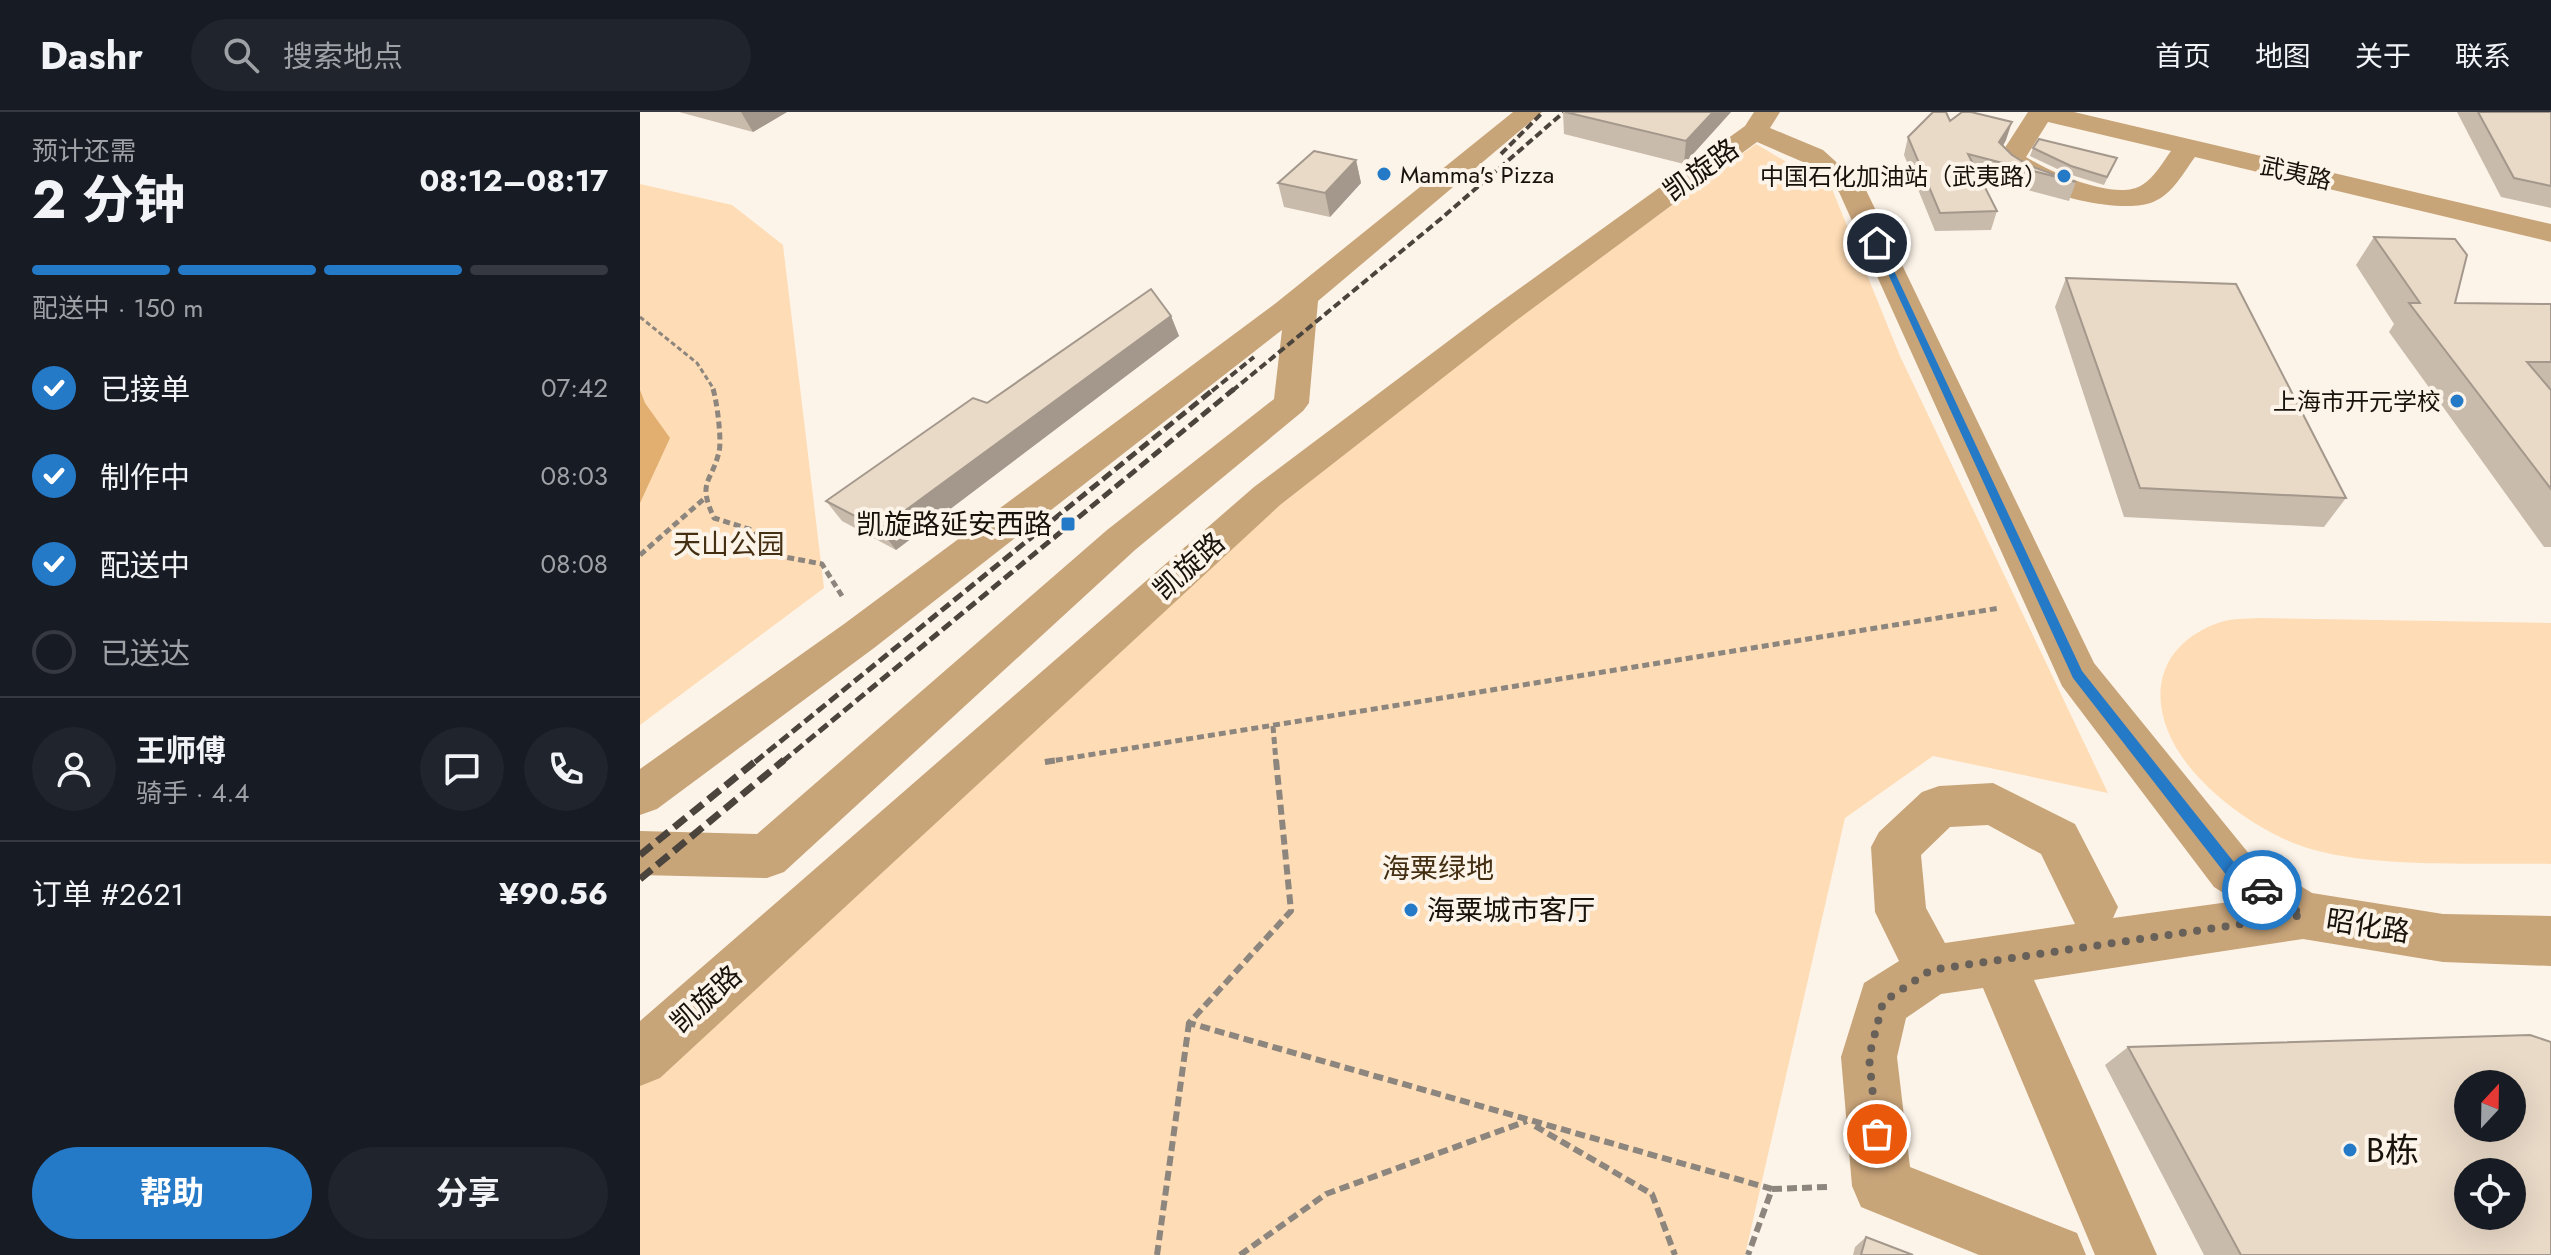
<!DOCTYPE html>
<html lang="zh">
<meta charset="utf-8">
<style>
body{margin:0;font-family:Jost,"Noto Sans SC",sans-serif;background:#20242c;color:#f1f3f6;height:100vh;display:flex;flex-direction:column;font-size:30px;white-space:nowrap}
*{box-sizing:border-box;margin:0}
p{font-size:26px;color:#9ea1a6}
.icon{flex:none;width:44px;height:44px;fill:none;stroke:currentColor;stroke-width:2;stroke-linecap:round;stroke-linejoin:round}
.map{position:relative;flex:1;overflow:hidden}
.side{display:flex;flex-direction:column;background:#171b24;width:640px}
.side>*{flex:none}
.needle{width:52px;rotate:22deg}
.fabs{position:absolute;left:1814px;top:958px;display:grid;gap:16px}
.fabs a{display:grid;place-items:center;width:72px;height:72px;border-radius:50%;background:#171b24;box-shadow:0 8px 32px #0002;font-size:40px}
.pin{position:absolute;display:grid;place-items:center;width:68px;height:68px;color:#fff;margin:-34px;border:4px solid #fff;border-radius:50%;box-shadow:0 2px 8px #0007}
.courier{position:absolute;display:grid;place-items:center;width:80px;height:80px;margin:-40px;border:6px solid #257ac8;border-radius:50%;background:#fff;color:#222;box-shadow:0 2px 10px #0007}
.summary em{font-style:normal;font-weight:700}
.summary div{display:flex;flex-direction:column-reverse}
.summary{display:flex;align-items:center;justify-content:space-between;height:136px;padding:0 32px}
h1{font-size:52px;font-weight:700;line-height:60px}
.bar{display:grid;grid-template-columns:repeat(4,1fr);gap:12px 8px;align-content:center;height:96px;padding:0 32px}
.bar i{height:10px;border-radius:6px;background:#363941}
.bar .on{background:#257ac8}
.bar p{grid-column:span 4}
.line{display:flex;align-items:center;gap:20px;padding:0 32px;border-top:2px solid #363941}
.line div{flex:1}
.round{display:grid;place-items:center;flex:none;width:84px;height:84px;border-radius:42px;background:#20242c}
ol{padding:0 32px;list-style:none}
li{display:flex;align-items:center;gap:24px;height:88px}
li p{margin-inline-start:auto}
li .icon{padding:8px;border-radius:50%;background:#257ac8;color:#fff;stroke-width:4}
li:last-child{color:#9ea1a6}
li i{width:44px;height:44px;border:4px solid #363941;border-radius:50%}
.action{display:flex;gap:16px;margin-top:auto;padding:16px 32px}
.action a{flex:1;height:92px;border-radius:48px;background:#257ac8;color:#fff;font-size:32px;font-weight:700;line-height:92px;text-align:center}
.action a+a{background:#20242c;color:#f1f3f6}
header{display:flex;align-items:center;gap:48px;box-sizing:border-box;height:112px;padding:0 40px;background:#171b24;border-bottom:2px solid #363941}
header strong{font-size:38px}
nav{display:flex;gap:44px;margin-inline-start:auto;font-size:28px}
.search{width:560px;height:72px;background:#20242c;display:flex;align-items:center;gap:20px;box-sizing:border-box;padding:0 28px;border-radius:44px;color:#9ea1a6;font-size:30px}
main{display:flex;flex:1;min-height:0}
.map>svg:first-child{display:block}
.green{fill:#fedcb5}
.water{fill:#e2af71}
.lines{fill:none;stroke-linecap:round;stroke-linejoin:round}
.path-far2{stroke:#8d867e;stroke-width:3;stroke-dasharray:5 3;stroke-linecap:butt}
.path-far1{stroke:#8d867e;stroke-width:5;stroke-dasharray:7 4;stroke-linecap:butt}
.path{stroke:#8d867e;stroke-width:6;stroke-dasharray:10 5;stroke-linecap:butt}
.minor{fill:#c8a479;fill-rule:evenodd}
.rail-far2{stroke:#4a443d;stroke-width:4;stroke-dasharray:8 4;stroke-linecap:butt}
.rail-far1{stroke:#4a443d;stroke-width:5;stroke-dasharray:11 5;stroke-linecap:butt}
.rail{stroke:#4a443d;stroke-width:7;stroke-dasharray:15 7;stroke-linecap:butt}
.wall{fill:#c8bbab}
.shaded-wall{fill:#a3988b}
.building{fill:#e9d9c7;stroke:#a3988b;stroke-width:2;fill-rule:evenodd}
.route{fill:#257ac8}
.done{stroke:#686159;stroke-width:8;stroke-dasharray:0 14.4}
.poi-dot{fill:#257ac8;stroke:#fdf4e9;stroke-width:3}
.labels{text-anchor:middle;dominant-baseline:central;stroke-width:8;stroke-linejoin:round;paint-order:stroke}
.far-street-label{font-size:24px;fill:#17120c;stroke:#fdf4e9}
.far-poi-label{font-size:24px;fill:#17120c;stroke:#fdf4e9;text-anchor:end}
.street-label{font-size:28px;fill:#17120c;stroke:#fdf4e9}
.poi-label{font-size:28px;fill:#17120c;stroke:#fdf4e9;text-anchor:end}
.park-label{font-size:28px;fill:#442f13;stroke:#fdf4e9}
.near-poi-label{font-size:34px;fill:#17120c;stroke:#fdf4e9;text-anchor:start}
</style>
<header>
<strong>Dashr</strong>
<div class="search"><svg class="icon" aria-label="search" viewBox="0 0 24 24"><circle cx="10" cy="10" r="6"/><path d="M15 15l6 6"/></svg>搜索地点</div>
<nav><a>首页</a><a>地图</a><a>关于</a><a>联系</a></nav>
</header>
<main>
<section class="side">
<div class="summary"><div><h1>2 分钟</h1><p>预计还需</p></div><em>08:12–08:17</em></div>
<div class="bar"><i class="on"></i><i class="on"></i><i class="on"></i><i></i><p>配送中 · 150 m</p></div>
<ol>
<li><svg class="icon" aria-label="check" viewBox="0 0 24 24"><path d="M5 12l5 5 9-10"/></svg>已接单<p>07:42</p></li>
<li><svg class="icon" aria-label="check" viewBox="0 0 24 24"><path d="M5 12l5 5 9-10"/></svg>制作中<p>08:03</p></li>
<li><svg class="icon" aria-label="check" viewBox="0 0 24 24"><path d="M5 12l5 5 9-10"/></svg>配送中<p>08:08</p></li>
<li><i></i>已送达</li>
</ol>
<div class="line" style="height:144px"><a class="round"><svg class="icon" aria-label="person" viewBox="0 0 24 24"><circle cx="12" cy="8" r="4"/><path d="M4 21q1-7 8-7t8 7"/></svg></a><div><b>王师傅</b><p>骑手 · 4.4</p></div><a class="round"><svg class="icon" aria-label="chat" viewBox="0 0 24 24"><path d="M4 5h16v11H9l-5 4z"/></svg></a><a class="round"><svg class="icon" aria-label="phone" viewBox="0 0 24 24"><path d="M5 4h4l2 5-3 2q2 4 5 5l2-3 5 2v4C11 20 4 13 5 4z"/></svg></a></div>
<div class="line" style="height:104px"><div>订单 #2621</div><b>¥90.56</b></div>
<div class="action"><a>帮助</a><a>分享</a></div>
</section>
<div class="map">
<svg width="1911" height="1143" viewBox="0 0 1911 1143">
<rect width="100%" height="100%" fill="#fdf4e9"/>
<path class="green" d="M1116,32L1192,77L1260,244L1468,681L1293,644L1205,706L1105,1143H0V961L631,386Z
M0,72L92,93L143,133L184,476L0,613Z
M1620,506L1911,511V752C1837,750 1723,758 1656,732C1616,716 1575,687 1548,653C1506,600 1509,536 1578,511C1590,506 1607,507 1620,506Z"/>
<path class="water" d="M0,278L5,291L30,326L0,391Z"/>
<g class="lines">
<path class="path-far2" d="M0,205L57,251L75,279"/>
<path class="path-far1" d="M73,277C77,289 82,329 79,340C71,372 57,369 74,406L112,418L134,443L182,452L202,484
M0,443L65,386
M633,614L636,650
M405,650L1360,496"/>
<path class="path" d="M636,648L651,799L549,911L1132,1077L1108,1143
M405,650L418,648
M895,1014L1012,1082L1035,1143
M1132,1077L1187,1075
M517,1143L549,911
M600,1143L686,1082L887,1009"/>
<path class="minor" d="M873,0H902L678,189L669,291L663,299L495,438L144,760L127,766L0,763V719L117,722L467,418L634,287L642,218L234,536L17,697L0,703V657L204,512L636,191Z
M1114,0H1140L1130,16L1183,38L1225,76L1454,551L1610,743L1672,781L1803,802L1911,804V854L1803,850L1663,827L1394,868L1517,1143H1455L1343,876L1301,882L1266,906L1257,945L1270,1055L1437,1121L1446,1143H1339L1221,1095L1212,1074L1201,945L1224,871L1259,849L1235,800L1231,735L1239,720L1282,680L1299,674L1353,671L1435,712L1478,795L1473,806L1596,789L1574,775L1422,574L1199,80L1163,50L1117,30L873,211L640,393L20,966L0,974V909L614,375L851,197L1105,14ZM1348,713L1401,742L1435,812L1305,831L1286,796L1281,743L1310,715Z
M1388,0H1434L1911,112V130L1555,45C1543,61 1533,82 1513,90C1480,104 1378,79 1357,48ZM1408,10L1531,39C1523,50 1514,66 1502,73C1476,90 1410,60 1386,45Z"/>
<path class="rail-far2" d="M861,42L903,0
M572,279L614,245
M592,279L803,105L924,0"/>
<path class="rail-far1" d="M115,650L574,277
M142,650L594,277"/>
<path class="rail" d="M0,743L117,648
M0,767L144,648"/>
</g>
<path class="wall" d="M39,0H147L113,20Z
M923,0H1091L1044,52L924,22Z
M1817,0H1911V96L1861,85Z
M1268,25L1366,28L1363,34L1372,43L1390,54L1436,70L1429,89L1339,65L1357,99L1351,118L1295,119L1264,43Z
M1393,36L1477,46L1464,73L1428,62L1390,44Z
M716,48L721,71L690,105L644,95L638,71Z
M1734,125L1815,191L1911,192V435H1904L1749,220L1754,212L1716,153Z
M1426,166L1706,386L1684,415L1484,405L1415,195Z
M531,204L539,224L256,438L202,409L186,389L347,291Z
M1488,935L1911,1143H1564L1465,953Z
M1226,1125L1273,1143H1213L1215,1135Z"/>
<path class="shaded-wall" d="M101,0H147L113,20Z
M1073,0H1091L1044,52L1046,29Z
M1372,10L1366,28L1354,48L1359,30Z
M716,48L721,71L690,105L685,81Z
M531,204L539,224L256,438L240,417Z"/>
<path class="building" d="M925,0H1073L1046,29Z
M1293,0H1306L1310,9L1322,0H1331L1372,10L1359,30L1372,43L1390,54L1436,70L1328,42L1357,99L1300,101L1268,25Z
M1838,0H1911V74L1874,66Z
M1399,27L1477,46L1467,65L1431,54L1393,36Z
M674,39L716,48L685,81L638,71Z
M1734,125L1815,127L1827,143L1815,191L1911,192V250H1887L1911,278V377L1769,191H1780Z
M1426,166L1596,172L1706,386L1500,376Z
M511,177L531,204L240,417L186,389L333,286L347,291Z
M1890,923L1911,930V1143H1601L1488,935ZM1828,972H1872V1016H1828ZM1828,1060H1872V1104H1828Z
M1226,1125L1273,1143H1221Z"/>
<path class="route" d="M1233,129L1241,131L1442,559L1597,754L1627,773V782H1617L1587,764L1433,566Z"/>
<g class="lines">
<path class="done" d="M1237,1022L1229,945L1243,890L1291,858L1663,803L1622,778"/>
</g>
<g class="poi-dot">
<circle cx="744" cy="62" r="8"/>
<circle cx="1424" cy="64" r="8"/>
<circle cx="1817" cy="289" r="8"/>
<rect x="420" y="404" width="16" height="16" rx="4"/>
<circle cx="771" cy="798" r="8"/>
<circle cx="1710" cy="1038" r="8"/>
</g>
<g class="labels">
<g class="far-street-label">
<text transform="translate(1656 61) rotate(13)">武夷路</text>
</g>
<g class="far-poi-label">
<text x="760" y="62" text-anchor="start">Mamma's Pizza</text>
<text x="1408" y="64">中国石化加油站（武夷路）</text>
<text x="1801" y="289">上海市开元学校</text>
</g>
<g class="street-label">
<text transform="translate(1061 58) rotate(-36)">凯旋路</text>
<text transform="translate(549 454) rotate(-42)">凯旋路</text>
<text transform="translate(1728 814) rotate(9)">昭化路</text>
<text transform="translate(66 887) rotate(-42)">凯旋路</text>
</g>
<g class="poi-label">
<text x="412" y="412">凯旋路延安西路</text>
<text x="787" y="798" text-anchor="start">海粟城市客厅</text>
</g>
<g class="park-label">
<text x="89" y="432">天山公园</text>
<text x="798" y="756">海粟绿地</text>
</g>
<g class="near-poi-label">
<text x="1726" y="1038">B栋</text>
</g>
</g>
</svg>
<div class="fabs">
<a><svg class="needle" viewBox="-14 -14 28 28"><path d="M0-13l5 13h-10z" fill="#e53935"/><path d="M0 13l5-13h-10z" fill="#9ea1a6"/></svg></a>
<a><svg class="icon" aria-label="locate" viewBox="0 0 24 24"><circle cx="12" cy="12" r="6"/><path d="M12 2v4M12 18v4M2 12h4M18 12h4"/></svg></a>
</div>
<div class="pin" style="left:1237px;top:1022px;background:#ea580c"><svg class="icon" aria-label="bag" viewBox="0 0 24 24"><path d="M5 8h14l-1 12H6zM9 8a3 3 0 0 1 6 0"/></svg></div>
<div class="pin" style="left:1237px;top:131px;background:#1f2937"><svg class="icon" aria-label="home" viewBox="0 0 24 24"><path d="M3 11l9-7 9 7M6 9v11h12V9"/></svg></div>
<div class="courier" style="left:1622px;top:778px"><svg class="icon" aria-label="car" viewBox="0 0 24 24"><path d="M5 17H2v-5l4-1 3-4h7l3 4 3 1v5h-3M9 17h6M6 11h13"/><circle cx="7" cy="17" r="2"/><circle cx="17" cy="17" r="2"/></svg></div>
</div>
</main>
